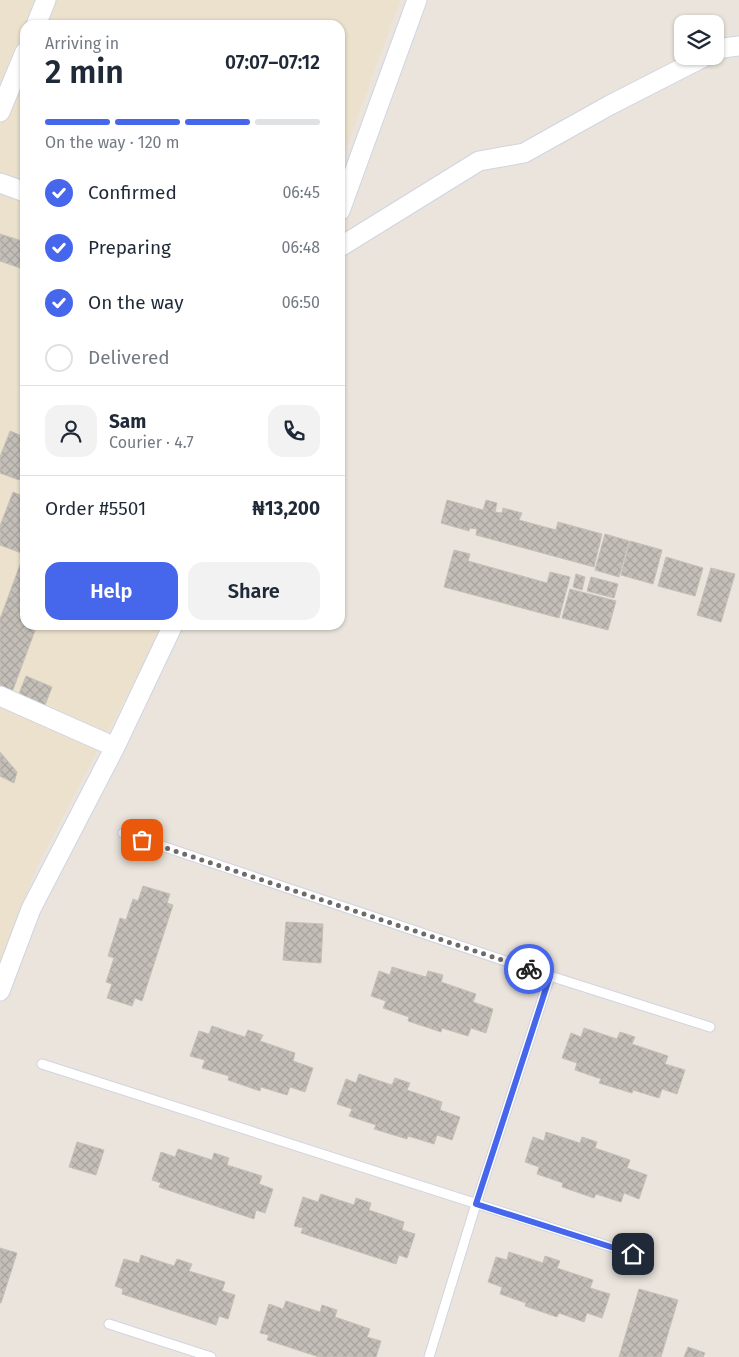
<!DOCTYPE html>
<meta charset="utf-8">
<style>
body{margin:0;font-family:"Fira Sans",sans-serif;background:#f2f2f3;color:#1f2937;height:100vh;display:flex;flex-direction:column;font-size:19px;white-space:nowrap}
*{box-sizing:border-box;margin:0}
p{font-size:16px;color:#747a83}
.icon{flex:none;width:28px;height:28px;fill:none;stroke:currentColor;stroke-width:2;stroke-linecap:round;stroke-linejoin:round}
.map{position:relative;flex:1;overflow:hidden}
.drawer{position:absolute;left:20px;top:20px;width:325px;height:610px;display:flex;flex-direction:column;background:#fff;border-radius:15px;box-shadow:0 1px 4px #0004}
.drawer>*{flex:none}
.buttons{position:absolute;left:674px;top:15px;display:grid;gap:10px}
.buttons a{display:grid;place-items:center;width:50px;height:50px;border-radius:10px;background:#fff;box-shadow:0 1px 4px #0004;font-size:25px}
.pin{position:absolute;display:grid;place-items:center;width:42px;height:42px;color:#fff;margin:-21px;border-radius:10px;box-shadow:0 2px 8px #0006}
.courier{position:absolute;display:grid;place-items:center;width:50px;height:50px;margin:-25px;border:4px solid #4666ec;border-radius:50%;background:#fff;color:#222;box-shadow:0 1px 6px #0007}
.summary em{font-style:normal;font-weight:600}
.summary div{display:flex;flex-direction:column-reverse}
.summary{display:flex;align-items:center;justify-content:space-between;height:85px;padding:0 25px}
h1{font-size:32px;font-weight:600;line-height:38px}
.bar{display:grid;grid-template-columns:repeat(4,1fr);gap:8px 5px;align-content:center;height:60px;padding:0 25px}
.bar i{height:6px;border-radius:4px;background:#e0e1e3}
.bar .selected{background:#4666ec}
.bar p{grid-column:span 4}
.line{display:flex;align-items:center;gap:12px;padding:0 25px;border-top:1px solid #e0e1e3}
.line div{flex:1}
.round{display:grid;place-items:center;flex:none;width:52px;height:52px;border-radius:15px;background:#f2f2f3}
ol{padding:0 25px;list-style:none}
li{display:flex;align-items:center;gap:15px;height:55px}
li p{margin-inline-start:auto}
li .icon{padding:5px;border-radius:50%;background:#4666ec;color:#fff;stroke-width:4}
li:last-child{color:#747a83}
li i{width:28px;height:28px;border:2px solid #e0e1e3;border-radius:50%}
.button{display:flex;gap:10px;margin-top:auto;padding:10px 25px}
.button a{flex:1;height:58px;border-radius:15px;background:#4666ec;color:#fff;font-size:20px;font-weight:600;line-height:58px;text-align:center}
.button a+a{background:#f2f2f3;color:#1f2937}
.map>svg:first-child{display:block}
.education{fill:#ebe1cc}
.building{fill:url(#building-cross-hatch);stroke:#c5c0b6}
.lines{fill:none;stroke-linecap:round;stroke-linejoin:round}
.service-casing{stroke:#d1d4e1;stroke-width:11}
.minor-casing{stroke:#d1d4e1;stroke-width:21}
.service{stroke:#fff;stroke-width:9}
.minor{stroke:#fff;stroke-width:19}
.done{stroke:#6d6a68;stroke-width:5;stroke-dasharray:0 9}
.route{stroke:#4666ec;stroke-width:6}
</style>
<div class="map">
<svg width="739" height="1357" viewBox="0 0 739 1357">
<defs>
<pattern id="building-cross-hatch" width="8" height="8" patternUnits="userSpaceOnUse" patternTransform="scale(1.25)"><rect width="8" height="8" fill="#c3beb7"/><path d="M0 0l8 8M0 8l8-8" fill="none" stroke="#a8a39d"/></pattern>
</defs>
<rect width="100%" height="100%" fill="#eae4dc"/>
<path class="education" d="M0,0H400L340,165V25H25V625H164L38,864L0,961Z"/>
<path class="building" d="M0,234L25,242V251L20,268L0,261Z
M10,431L25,437V466L19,480L0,473V457Z
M13,492L25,497V625H37L11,695L0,691V619L24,554L0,545V526Z
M447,500L483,510L486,500L497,503L495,512L502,513L503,508L522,513L519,520L556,530L558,522L602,534L594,567L476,535L477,529L470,528L469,531L441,523Z
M605,534L629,541L619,577L595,570Z
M630,541L662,550L653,584L621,575Z
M454,550L470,554L468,561L547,583L550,572L570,577L559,618L444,587Z
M666,557L703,568L695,596L658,586Z
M711,568L735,574L721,622L697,615Z
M576,574L585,577L582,590L573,587Z
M591,577L618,584L614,598L587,591Z
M570,589L616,601L608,630L562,618Z
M26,676L52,687L43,710L17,699Z
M0,752L17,772L14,783L0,776Z
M143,886L170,894L167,903L173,905L142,1001L135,998L132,1006L107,998L112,984L106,982L114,958L108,956L120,918L126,920L133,899L138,901Z
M286,922L323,924L321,963L283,960Z
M392,967L426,977L428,971L443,975L441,982L476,994L473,1002L493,1009L486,1033L471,1028L468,1036L442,1028L441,1032L408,1021L409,1017L383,1008L386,1001L371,996L379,971L390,975Z
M212,1026L245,1037L248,1030L263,1035L260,1041L295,1053L293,1061L313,1068L305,1092L290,1087L287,1095L261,1087L260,1091L228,1080L229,1076L202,1068L205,1060L190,1056L199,1031L209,1034Z
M584,1028L617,1039L620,1032L635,1037L632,1044L668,1056L665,1064L685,1070L677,1094L662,1089L659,1098L633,1090L632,1093L599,1083L601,1079L575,1070L577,1063L562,1058L571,1033L581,1037Z
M359,1074L392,1085L395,1078L410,1083L407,1090L442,1102L440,1110L460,1117L452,1140L437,1135L434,1144L408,1136L407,1139L374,1129L376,1125L349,1116L352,1109L337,1104L346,1079L356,1083Z
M546,1132L580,1143L582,1137L597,1142L595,1148L630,1160L627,1168L647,1175L639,1199L624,1193L621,1202L596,1194L594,1198L562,1187L563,1183L537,1174L539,1167L525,1162L533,1137L544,1141Z
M77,1142L104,1150L96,1175L69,1167Z
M178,1149L212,1160L214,1153L229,1158L227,1165L262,1176L259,1184L273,1189L265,1213L256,1210L254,1219L159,1187L161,1183L152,1180L161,1152L175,1157Z
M321,1194L354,1205L356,1198L371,1203L369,1210L404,1222L402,1230L415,1234L407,1258L399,1255L396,1264L301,1233L303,1228L294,1226L303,1197L318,1202Z
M0,1248L17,1253L1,1303H0Z
M509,1252L543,1263L545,1256L560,1261L557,1268L593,1280L590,1288L610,1294L602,1318L587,1313L584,1322L559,1313L557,1317L525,1306L526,1303L500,1294L502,1287L488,1282L496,1257L507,1260Z
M141,1255L174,1266L177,1259L192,1264L189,1271L225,1282L222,1291L235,1295L228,1319L219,1316L216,1325L122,1294L123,1289L115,1286L124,1259L139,1263Z
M639,1289L678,1300L661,1357H619Z
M286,1301L320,1312L322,1305L337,1310L335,1317L370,1329L367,1337L381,1341L376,1357H319L267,1340L269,1335L260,1333L269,1304L283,1309Z
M688,1347L705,1353L703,1357H684Z"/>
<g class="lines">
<defs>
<path id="service" d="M123,833L550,976L710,1027
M42,1064L633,1254
M109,1324L211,1357
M429,1357L476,1204L550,976"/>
<path id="minor" d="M36,25L46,0
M715,52L723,48L739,46
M0,112L25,52
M0,183L25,192
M340,211L417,0
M340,247L479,161L524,153L610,105L706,56
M0,696L115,747
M0,991L31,909L115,747L173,625"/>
</defs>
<use href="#service" class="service-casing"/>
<use href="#minor" class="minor-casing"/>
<use href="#service" class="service"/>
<use href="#minor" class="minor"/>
</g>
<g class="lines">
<path class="done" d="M142,840L529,969"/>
<path class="route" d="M529,969L550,976L476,1204L633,1254"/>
</g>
</svg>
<div class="buttons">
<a><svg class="icon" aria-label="layers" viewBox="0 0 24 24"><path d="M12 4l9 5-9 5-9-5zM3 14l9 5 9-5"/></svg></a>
</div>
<div class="pin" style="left:142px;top:840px;background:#ea580c"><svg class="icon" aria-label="bag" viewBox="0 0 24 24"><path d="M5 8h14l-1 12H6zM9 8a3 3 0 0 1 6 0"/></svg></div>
<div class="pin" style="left:633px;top:1254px;background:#1f2937"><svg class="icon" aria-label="home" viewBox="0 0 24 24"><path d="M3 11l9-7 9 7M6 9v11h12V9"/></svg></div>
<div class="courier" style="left:529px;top:969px"><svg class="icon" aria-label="bike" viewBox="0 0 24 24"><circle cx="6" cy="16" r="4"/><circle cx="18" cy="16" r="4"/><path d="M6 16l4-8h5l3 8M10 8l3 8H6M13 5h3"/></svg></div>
<section class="drawer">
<div class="summary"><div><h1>2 min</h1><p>Arriving in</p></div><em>07:07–07:12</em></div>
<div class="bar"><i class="selected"></i><i class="selected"></i><i class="selected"></i><i></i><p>On the way · 120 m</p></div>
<ol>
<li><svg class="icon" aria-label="check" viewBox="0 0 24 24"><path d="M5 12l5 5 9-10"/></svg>Confirmed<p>06:45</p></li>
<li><svg class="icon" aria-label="check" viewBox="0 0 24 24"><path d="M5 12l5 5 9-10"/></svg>Preparing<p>06:48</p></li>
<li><svg class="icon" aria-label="check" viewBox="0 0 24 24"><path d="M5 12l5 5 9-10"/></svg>On the way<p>06:50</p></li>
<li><i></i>Delivered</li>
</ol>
<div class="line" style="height:90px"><a class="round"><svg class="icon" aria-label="person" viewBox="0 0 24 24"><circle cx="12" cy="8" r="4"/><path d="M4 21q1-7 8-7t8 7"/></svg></a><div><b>Sam</b><p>Courier · 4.7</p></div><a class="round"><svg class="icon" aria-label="phone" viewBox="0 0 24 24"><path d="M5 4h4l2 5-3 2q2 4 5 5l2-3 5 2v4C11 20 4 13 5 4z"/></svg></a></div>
<div class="line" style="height:65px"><div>Order #5501</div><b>₦13,200</b></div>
<div class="button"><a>Help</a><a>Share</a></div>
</section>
</div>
